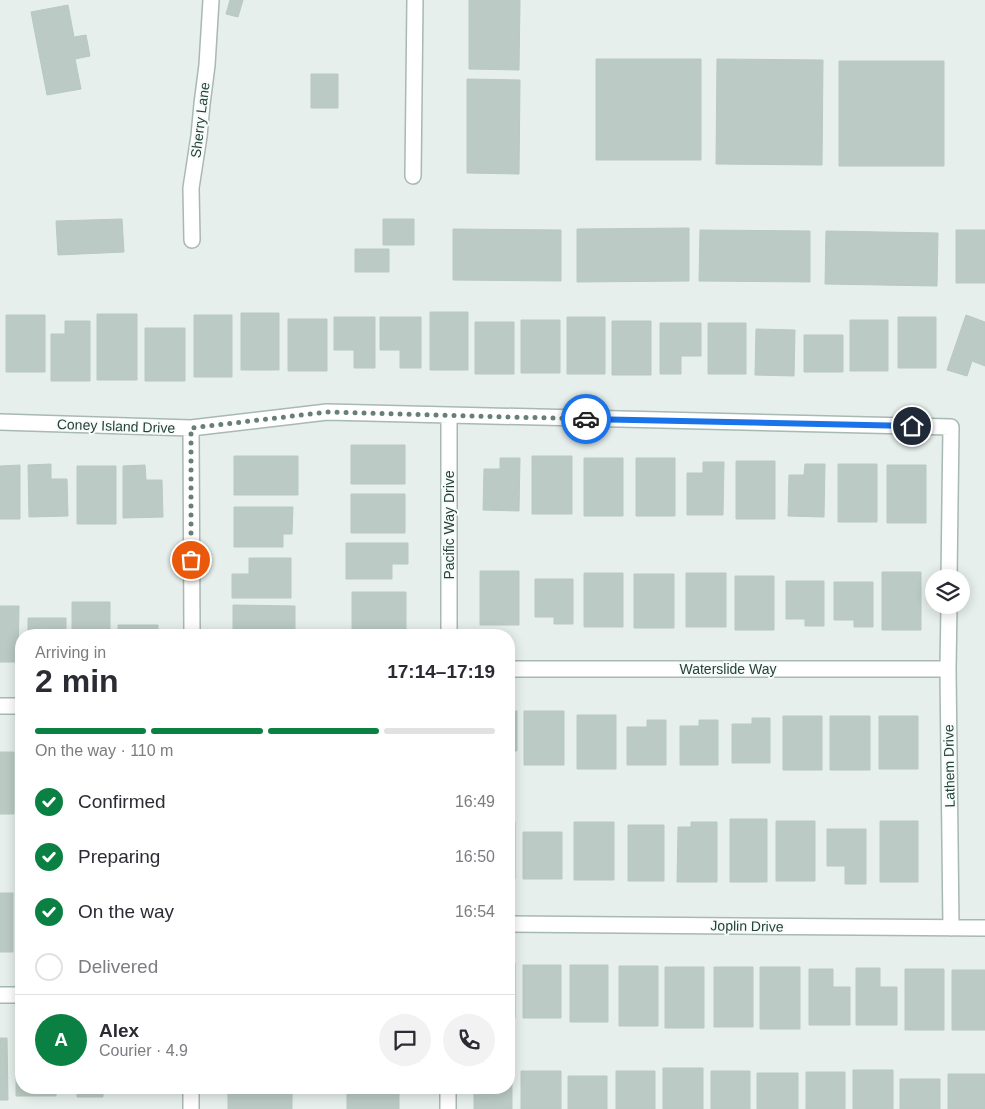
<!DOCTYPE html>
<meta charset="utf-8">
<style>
body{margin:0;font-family:Arial,sans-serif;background:#f2f2f3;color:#2b2b33;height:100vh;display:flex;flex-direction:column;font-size:19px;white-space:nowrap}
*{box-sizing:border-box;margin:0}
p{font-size:16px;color:#7c7c81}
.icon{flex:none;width:28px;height:28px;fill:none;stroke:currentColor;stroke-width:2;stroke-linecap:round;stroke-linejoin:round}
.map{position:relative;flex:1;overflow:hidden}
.panel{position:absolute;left:15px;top:629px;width:500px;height:465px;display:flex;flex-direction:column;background:#fff;border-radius:20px;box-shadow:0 2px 12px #0003}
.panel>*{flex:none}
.controls{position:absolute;left:925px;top:569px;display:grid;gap:10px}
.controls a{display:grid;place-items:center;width:45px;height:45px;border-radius:50%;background:#fff;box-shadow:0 2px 12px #0003;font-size:25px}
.pin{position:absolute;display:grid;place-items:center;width:42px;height:42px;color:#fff;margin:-21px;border:2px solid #fff;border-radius:50%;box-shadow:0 1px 5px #0007}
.courier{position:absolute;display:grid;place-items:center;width:50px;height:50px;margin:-25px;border:4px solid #1a73e8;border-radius:50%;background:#fff;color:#222;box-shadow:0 1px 6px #0007}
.summary em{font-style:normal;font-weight:800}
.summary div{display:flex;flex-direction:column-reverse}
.summary{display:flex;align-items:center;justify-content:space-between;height:85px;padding:0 20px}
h1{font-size:32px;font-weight:800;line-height:38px}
.bar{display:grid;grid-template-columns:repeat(4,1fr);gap:8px 5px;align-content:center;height:60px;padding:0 20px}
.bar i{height:6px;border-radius:4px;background:#e1e1e2}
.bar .current{background:#0b8043}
.bar p{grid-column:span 4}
.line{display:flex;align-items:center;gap:12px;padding:0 20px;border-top:1px solid #e1e1e2}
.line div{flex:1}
.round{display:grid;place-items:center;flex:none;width:52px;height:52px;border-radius:26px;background:#f2f2f3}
ol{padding:0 20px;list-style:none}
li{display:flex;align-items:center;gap:15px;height:55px}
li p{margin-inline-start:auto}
li .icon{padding:5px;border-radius:50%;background:#0b8043;color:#fff;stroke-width:4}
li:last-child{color:#7c7c81}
li i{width:28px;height:28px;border:2px solid #e1e1e2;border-radius:50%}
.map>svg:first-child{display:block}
.building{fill:#bbcac4;stroke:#b8c9c2}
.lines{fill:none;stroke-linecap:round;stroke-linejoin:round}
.minor-casing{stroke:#a8b8b2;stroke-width:18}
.minor{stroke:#fff;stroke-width:15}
.done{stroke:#687f78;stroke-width:5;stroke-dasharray:0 9}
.route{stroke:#1a73e8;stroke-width:6}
.labels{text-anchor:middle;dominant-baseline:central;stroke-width:4;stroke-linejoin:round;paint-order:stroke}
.street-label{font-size:14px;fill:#24423a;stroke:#f7fbf9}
</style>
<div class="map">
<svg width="985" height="1109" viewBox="0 0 985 1109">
<rect width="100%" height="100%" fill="#e6efeb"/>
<path class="building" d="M230,0H243L238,17L226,14Z
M469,0H520L519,70L469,69Z
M68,5L74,37L86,35L90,56L75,59L81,89L47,95L31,12Z
M596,59H701V160H596Z
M717,59L823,60L822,165L716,164Z
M839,61H944V166H839Z
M311,74H338V108H311Z
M467,79L520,80L519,174L467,173Z
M122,219L124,252L58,255L56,221Z
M383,219H414V245H383Z
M689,228V281L577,282V229Z
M453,229L561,230V281L453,280Z
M700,230L810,231V282L699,281Z
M956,230H985V283H956Z
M826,231L938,233L937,286L825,284Z
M355,249H389V272H355Z
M430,312H468V370H430Z
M241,313H279V370H241Z
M97,314H137V380H97Z
M6,315H45V372H6Z
M194,315H232V377H194Z
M966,315L985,322V366L972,361L967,376L947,370Z
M334,317H375V368H354V350H334Z
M380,317H421V368H400V350H380Z
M567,317H605V374H567Z
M898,317H936V368H898Z
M288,319H327V371H288Z
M521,320H560V373H521Z
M850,320H888V371H850Z
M65,321H90V381H51V334H65Z
M612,321H651V375H612Z
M475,322H514V374H475Z
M660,323H701V356H681V374H660Z
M708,323H746V374H708Z
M145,328H185V381H145Z
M756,329L795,330L794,376L755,375Z
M804,335H843V372H804Z
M351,445H405V484H351Z
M234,456H298V495H234Z
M532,456H572V514H532Z
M500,458H520L519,511L483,510L484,469H500Z
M584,458H623V516H584Z
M636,458H675V516H636Z
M736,461H775V519H736Z
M703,462H724L723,515H687V473H703Z
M51,464V479H67L68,516L29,517L28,465Z
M805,464H825L824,517L788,516L789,475H804Z
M838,464H877V522H838Z
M20,465V519H0V466Z
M145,465L146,480H162L163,517L123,518V466Z
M887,465H926V523H887Z
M77,466H116V524H77Z
M351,494H405V533H351Z
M234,507H293L292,534H283V547H234Z
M346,543H408V564H392V579H346Z
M249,558H291V598H232V574H249Z
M480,571H519V625H480Z
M882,572H921V630H882Z
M584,573H623V627H584Z
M686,573H726V627H686Z
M634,574H674V628H634Z
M735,576H774V630H735Z
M535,579H573V624H554V617H535Z
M786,581H824V626H805V619H786Z
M834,582H873V627H854V620H834Z
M352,592H406V630H352Z
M72,602H110V635H72Z
M233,605L295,606V635H233Z
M0,606H19L18,662H0Z
M28,618H66V635H28Z
M118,625H158V635H118Z
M509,711H517V751H509Z
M524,711H564V765H524Z
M577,715H616V769H577Z
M783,716H822V770H783Z
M830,716H870V770H830Z
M879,716H918V769H879Z
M752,718H770V763H732V724H752Z
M647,720H666V765H627V727H647Z
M699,720H718V765H680V726H699Z
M0,752H14V814H0Z
M730,819H767V882H730Z
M776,821H815V881H776Z
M880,821H918V882H880Z
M509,822H515V879H509Z
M574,822H614V880H574Z
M691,822H717V882H677L678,827H691Z
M628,825H664V881H628Z
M827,829H866V884H845V866H827Z
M523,832H562V879H523Z
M0,893H13V952H0Z
M509,963H515V1018H509Z
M523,965H561V1018H523Z
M570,965H608V1022H570Z
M619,966H658V1026H619Z
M665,967H704V1028H665Z
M714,967H753V1027H714Z
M760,967H800V1029H760Z
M856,968H880V987H897V1025H856Z
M809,969H833V987H850V1025H809Z
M905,969H944V1030H905Z
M952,970H985V1030H952Z
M0,1038H7L8,1100H0Z
M16,1053H21V1088H56V1096H16Z
M509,1066H512V1109H474V1088H509Z
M663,1068H703V1109H663Z
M853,1070H893V1109H853Z
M521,1071H561V1109H521Z
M616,1071H655V1109H616Z
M711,1071H750V1109H711Z
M806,1072H845V1109H806Z
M757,1073H798V1109H757Z
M948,1074H985V1109H948Z
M568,1076H607V1109H568Z
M900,1079H940V1109H900Z
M77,1088H103V1097H77Z
M114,1088H152V1093H114Z
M228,1091H292V1109H228Z
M347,1093H399V1109H347Z"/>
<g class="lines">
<defs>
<path id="minor" d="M413,176L415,0
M192,240L191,188L199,136L202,104L207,65L211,0
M0,422L191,428L327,412L951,427L949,578
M191,428L192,635
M949,605L948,669L951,928
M449,635V415
M509,669H948
M0,706H21
M509,924L985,928
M0,995H21
M191,1109V1088
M448,1109V1088"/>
</defs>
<use href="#minor" class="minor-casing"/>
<use href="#minor" class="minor"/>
</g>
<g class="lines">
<path class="done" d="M191,560V428L327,412L586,419"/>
<path class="route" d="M586,419L912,426"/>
</g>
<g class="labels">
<g class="street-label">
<text transform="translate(200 120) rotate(-83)">Sherry Lane</text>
<text transform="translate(116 426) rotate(2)">Coney Island Drive</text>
<text transform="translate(449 525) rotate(-90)">Pacific Way Drive</text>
<text x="728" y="669">Waterslide Way</text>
<text transform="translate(949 766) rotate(-91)">Lathem Drive</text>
<text transform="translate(747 926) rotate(1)">Joplin Drive</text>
</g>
</g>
</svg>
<div class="controls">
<a><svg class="icon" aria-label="layers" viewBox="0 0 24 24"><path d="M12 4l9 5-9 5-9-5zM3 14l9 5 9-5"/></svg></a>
</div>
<div class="pin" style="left:191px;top:560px;background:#ea580c"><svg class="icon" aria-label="bag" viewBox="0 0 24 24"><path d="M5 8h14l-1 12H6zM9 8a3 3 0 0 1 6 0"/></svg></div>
<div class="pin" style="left:912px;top:426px;background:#1f2937"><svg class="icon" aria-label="home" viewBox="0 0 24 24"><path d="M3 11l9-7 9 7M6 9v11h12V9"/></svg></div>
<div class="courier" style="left:586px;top:419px"><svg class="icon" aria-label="car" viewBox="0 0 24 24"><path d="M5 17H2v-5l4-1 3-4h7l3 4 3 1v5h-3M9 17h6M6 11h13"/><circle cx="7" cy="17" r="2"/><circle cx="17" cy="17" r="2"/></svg></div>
<section class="panel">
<div class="summary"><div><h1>2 min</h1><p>Arriving in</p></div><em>17:14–17:19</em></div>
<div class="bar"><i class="current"></i><i class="current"></i><i class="current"></i><i></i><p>On the way · 110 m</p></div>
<ol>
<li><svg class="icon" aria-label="check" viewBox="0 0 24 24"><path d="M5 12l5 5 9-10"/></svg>Confirmed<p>16:49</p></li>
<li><svg class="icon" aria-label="check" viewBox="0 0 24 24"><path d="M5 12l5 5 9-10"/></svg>Preparing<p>16:50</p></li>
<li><svg class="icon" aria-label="check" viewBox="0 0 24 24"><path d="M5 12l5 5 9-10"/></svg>On the way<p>16:54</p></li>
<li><i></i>Delivered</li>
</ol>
<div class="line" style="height:90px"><b class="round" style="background:#0b8043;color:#fff">A</b><div><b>Alex</b><p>Courier · 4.9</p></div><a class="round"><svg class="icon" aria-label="chat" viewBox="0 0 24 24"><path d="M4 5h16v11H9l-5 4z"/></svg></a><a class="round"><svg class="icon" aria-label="phone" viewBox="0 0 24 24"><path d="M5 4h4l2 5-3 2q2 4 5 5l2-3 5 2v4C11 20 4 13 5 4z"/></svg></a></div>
</section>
</div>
